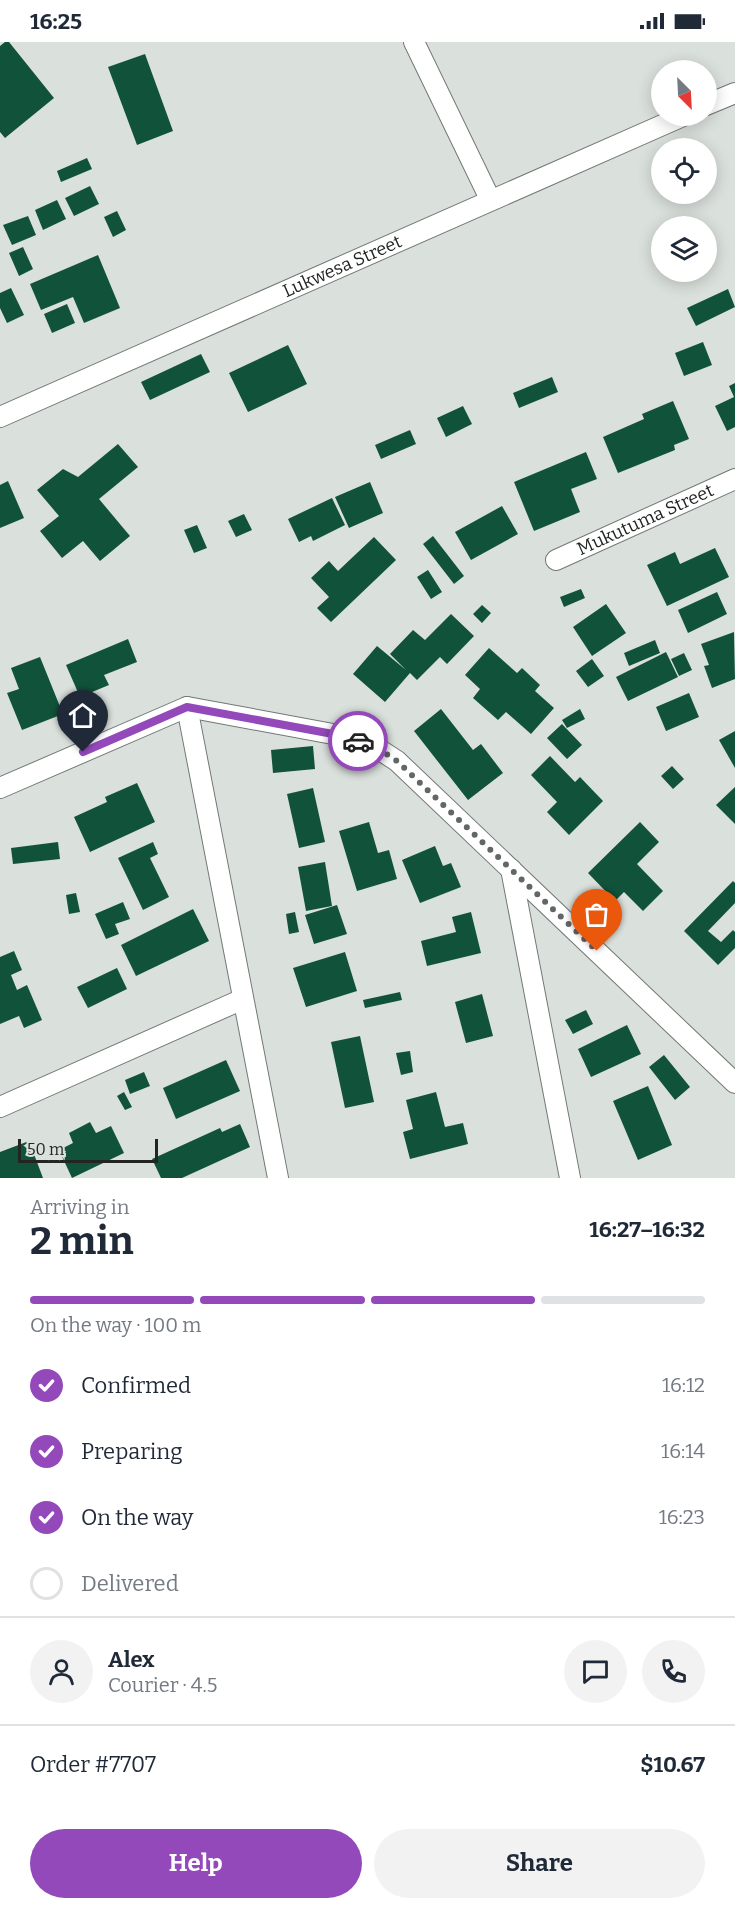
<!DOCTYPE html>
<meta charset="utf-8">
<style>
body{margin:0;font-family:Bitter,serif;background:#f2f2f3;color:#1f2937;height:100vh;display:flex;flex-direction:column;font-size:22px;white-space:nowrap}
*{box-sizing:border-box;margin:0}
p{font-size:20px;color:#747a83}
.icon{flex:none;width:33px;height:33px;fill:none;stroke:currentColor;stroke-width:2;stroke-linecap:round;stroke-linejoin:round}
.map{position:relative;height:1136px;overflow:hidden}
.side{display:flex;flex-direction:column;background:#fff;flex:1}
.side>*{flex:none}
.needle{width:39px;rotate:156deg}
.fabs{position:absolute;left:651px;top:18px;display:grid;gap:12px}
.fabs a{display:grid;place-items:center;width:66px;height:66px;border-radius:50%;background:#fff;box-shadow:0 3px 15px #0003;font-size:30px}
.scale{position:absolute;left:18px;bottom:15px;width:140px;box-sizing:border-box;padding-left:6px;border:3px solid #222523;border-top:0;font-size:16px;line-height:21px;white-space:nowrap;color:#222523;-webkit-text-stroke:4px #dae0dc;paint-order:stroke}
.pin{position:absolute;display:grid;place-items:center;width:51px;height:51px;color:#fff;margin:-62px -26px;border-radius:50% 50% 50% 0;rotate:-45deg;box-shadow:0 0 6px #0007}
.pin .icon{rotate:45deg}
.courier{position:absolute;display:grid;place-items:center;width:60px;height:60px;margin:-30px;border:4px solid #9449bb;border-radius:50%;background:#fff;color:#222;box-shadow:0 2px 8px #0007}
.summary em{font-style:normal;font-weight:700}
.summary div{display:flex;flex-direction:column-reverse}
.summary{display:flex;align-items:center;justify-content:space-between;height:102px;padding:0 30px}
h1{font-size:39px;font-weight:700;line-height:45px}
.bar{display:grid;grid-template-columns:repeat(4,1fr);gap:9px 6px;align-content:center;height:72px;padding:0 30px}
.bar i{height:8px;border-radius:4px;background:#e0e1e3}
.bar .on{background:#9449bb}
.bar p{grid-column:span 4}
.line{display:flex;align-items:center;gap:15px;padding:0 30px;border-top:2px solid #e0e1e3}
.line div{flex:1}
.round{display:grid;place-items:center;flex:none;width:63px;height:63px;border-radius:32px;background:#f2f2f3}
ol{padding:0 30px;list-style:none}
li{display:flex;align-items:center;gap:18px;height:66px}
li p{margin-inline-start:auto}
li .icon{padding:6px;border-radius:50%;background:#9449bb;color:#fff;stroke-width:4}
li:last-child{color:#747a83}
li i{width:33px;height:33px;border:3px solid #e0e1e3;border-radius:50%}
.button{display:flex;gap:12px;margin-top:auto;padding:12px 30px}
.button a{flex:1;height:69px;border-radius:36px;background:#9449bb;color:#fff;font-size:24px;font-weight:700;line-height:69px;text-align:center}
.button a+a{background:#f2f2f3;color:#1f2937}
.status{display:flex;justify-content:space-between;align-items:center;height:42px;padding:0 30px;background:#fff;direction:ltr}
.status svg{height:16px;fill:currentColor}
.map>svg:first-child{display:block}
.building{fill:#11533a}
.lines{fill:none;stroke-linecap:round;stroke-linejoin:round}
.minor-casing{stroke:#727875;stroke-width:22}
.minor{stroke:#fff;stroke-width:20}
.done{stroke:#626664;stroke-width:6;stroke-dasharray:0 10.8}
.route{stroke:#9449bb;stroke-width:8}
.labels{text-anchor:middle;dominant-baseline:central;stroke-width:6;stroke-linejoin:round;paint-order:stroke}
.street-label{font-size:18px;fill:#222523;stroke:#dae0dc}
</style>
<div class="status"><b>16:25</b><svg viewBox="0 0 49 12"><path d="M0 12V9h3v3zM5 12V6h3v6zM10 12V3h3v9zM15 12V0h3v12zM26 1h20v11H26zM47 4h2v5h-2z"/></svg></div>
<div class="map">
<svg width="735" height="1136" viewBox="0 0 735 1136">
<rect width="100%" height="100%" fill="#dae0dc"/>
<path class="building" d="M5,0H9L54,56L5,96L0,90V4Z
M145,12L173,89L137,103L108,25Z
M87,116L92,127L61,140L57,129Z
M90,144L99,162L74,174L65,156Z
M57,158L66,177L43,188L35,168Z
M117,169L126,188L113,195L104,175Z
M28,174L36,193L12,203L3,183Z
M23,205L33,227L19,234L9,211Z
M98,213L120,266L84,281L73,255L41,268L30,242Z
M11,246L24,273L7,281L0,266V251Z
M728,247L735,265L696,284L687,266Z
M67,262L75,281L52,291L44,272Z
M703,300L712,323L684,334L675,311Z
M288,303L307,342L248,370L229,331Z
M201,312L210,330L150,358L141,340Z
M552,335L558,350L519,366L513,351Z
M735,341V385L727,389L715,364L734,355L729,344Z
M673,359L689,397L674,403L675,408L618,431L603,395L644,377L642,372Z
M463,364L472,382L446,395L437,376Z
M410,388L416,402L381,417L375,403Z
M118,402L138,425L99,457L130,494L100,519L83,499L62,516L40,489L59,474L37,448L63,427L78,435Z
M586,410L597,437L571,447L580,470L534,489L514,440Z
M8,439L24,476L0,486V443Z
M370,440L383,471L349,486L335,455Z
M332,456L345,483L313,499L311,494L299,500L288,477Z
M502,464L518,492L471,518L455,490Z
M244,472L252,488L236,495L228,479Z
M197,483L207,506L194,511L184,488Z
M433,494L464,534L454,542L423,502Z
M374,495L396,518L331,580L317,566L329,555L311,536L329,519L338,529Z
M715,506L729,535L667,564L647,523L675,510L680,522Z
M428,528L442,550L431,557L417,535Z
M581,547L585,556L564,565L560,555Z
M717,550L727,572L688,591L678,568Z
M606,562L626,591L592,614L573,585Z
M482,563L491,571L482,581L473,572Z
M451,572L474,594L447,622L440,615L417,638L410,631L385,660L353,632L377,604L406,628L390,612L413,588L425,598Z
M734,590L735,637L712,646L704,624L709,623L701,602Z
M128,597L137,620L104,633L109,643L80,655L66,623Z
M655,598L660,611L629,624L624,611Z
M489,606L517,631L522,626L540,643L535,649L554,666L531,692L506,670L498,678L473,656L480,647L465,633Z
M666,610L678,635L628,659L616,635Z
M684,611L692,628L679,634L671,617Z
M40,615L63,672L22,688L7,651L19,647L11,626Z
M592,617L604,634L588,645L576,629Z
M689,651L699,675L666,689L656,665Z
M441,667L473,708L481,702L503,731L468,758L414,689Z
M580,667L585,677L567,686L562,678Z
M562,682L582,703L567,717L547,696Z
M735,689V726L719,698Z
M313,704L315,727L273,731L271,708Z
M550,714L575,740L580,735L603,759L569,793L547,770L557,760L531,733Z
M672,724L684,737L673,747L661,734Z
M137,741L155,780L90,810L74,775L107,760L105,755Z
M735,745V782L716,763Z
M313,746L325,800L299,806L287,752Z
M369,780L378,811L389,808L397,837L357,849L339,789Z
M640,780L659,800L637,822L663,849L643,869L624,850L615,859L588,831Z
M58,800L60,817L13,822L11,806Z
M153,800L158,812L150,816L169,855L143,868L118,816Z
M435,804L443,824L451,821L461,845L420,861L402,818Z
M325,820L332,864L306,869L298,825Z
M733,839L735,841V861L708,889L721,900L733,888L735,890V906L718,923L684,889Z
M76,851L80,870L69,872L66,853Z
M123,860L130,877L115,882L119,892L106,897L95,872Z
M337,863L347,892L314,902L305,873Z
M193,867L209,899L136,934L121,903Z
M295,870L299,890L289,892L286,872Z
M471,870L481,911L427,924L421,899L456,890L452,875Z
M14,909L22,928L11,933L17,948L27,943L42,978L24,986L19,974L0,982V915Z
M345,910L357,949L306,965L293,926Z
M117,926L127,947L88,966L77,945Z
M400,950L402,958L365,966L363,958Z
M482,952L493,994L466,1001L455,960Z
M586,968L593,982L573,992L565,978Z
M627,983L641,1012L591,1035L578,1007Z
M360,994L374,1060L345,1066L331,1000Z
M410,1009L413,1030L401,1033L396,1011Z
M664,1013L690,1045L675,1058L649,1025Z
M226,1018L240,1049L176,1077L163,1046Z
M144,1030L150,1044L130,1052L125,1038Z
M648,1044L672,1103L638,1118L613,1059Z
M124,1050L132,1065L125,1068L117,1054Z
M436,1050L445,1085L463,1081L468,1102L410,1117L403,1090L413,1087L406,1058Z
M90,1080L96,1091L111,1084L124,1111L72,1136L59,1108L73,1101L69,1091Z
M240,1082L250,1105L182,1136H161L152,1117L220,1086L222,1090Z
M29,1099L43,1136H0V1110Z"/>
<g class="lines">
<defs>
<g id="minor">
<path d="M414,0L490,157"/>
<path d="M706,63L735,51"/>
<path id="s1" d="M0,375L683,74"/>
<path id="s2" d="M556,518L735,437"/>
<path d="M187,665L278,1136"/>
<path d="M0,746L187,665L349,695L377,706L397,719L735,1041"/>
<path d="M511,827L570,1136"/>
<path d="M0,1065L243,957"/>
</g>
</defs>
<use href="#minor" class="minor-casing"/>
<use href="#minor" class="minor"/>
</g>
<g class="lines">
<path class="done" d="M358,699L377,706L397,719L597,909"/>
<path class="route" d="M83,710L187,665L349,695L358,699"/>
</g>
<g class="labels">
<g class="street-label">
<text stroke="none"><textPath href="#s1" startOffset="374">Lukwesa Street</textPath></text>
<text stroke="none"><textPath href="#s2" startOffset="98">Mukutuma Street</textPath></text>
</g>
</g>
</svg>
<div class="fabs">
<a><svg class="needle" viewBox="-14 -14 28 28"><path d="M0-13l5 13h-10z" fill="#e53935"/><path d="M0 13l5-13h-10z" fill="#747a83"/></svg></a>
<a><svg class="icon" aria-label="locate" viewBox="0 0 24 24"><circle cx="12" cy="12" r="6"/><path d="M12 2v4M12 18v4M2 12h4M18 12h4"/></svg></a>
<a><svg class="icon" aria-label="layers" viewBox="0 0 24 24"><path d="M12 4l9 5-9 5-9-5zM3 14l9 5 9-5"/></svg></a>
</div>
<div class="scale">50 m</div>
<div class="pin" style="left:597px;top:909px;background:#ea580c"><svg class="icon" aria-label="bag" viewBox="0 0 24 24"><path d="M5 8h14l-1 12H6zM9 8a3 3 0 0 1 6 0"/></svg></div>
<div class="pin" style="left:83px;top:710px;background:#1f2937"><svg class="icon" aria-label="home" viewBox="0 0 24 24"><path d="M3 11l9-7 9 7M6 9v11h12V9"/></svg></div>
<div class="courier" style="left:358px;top:699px"><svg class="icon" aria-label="car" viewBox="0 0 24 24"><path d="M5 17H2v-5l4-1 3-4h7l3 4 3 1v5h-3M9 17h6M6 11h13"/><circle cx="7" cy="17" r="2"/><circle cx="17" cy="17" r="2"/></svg></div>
</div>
<section class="side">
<div class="summary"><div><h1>2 min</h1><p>Arriving in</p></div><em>16:27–16:32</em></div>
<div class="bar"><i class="on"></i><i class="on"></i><i class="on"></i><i></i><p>On the way · 100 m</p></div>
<ol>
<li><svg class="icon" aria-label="check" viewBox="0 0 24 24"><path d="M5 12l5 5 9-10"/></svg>Confirmed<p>16:12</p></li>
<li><svg class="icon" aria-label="check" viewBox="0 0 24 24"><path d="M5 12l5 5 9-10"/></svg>Preparing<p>16:14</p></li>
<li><svg class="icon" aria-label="check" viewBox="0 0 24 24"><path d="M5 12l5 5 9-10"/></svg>On the way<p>16:23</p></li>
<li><i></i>Delivered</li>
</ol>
<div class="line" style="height:108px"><a class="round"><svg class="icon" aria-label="person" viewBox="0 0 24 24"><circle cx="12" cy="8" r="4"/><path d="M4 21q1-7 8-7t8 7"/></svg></a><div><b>Alex</b><p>Courier · 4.5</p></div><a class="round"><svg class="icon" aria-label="chat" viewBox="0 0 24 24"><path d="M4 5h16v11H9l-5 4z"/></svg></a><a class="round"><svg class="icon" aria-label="phone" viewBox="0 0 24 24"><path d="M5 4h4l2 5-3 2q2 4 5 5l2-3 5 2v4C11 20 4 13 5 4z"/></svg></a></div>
<div class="line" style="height:78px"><div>Order #7707</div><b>$10.67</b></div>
<div class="button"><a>Help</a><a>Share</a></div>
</section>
